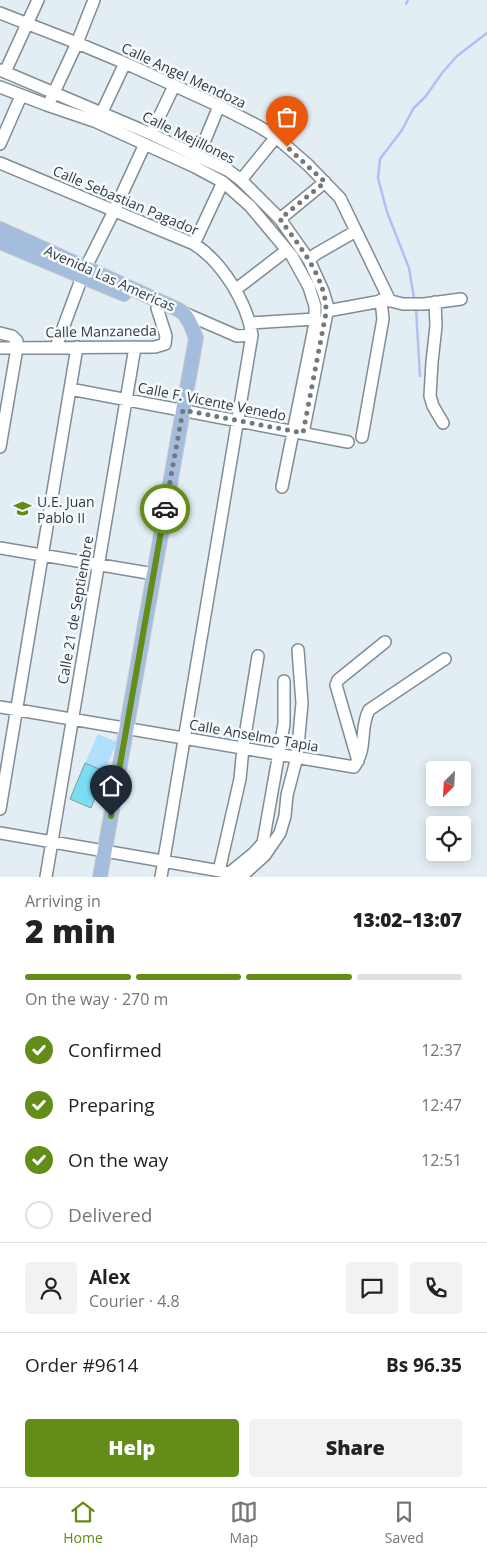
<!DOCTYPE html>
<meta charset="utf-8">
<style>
body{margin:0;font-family:"Open Sans",sans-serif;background:#f2f2f2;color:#222;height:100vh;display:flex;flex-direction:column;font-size:19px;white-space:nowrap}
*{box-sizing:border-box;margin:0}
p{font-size:16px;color:#767676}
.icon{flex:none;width:28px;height:28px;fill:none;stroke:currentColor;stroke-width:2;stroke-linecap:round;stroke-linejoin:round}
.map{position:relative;height:877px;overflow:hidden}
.side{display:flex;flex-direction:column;background:#fff;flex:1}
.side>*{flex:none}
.needle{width:32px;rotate:204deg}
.fabs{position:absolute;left:426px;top:761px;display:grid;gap:10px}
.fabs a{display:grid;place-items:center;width:45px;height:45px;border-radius:5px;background:#fff;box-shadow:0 2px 12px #0003;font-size:25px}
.pin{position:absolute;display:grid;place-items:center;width:42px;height:42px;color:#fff;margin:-51px -21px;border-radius:50% 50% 50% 0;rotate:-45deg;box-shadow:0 0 5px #0007}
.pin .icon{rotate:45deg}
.courier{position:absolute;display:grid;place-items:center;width:50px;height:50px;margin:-25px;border:4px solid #638c19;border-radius:50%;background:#fff;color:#222;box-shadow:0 1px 6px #0007}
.summary em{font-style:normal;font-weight:800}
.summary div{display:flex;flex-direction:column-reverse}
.summary{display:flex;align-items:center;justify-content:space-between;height:85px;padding:0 25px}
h1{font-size:32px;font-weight:800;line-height:38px}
.bar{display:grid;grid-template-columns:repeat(4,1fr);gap:8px 5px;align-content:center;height:60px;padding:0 25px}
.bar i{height:6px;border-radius:4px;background:#e0e0e0}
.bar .selected{background:#638c19}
.bar p{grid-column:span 4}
.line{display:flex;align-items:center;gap:12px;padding:0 25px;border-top:1px solid #e0e0e0}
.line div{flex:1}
.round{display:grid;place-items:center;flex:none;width:52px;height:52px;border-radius:5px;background:#f2f2f2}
ol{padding:0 25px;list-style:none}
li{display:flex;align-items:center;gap:15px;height:55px}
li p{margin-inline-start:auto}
li .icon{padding:5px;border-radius:50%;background:#638c19;color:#fff;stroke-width:4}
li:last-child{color:#767676}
li i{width:28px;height:28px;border:2px solid #e0e0e0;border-radius:50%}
.action{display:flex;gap:10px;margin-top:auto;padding:10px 25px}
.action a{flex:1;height:58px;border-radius:5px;background:#638c19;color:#fff;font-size:20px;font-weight:800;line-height:58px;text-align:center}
.action a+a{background:#f2f2f2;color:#222}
.menu{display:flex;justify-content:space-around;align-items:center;height:70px;border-top:1px solid #e0e0e0;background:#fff;font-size:14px;color:#767676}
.menu a{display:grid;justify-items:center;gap:2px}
.menu .selected{color:#638c19}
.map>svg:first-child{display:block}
.green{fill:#b0e0fd}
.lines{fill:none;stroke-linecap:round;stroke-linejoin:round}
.stream{stroke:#b4bef4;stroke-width:2.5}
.building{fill:#7bddf2;stroke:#8a9699}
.minor-casing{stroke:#828c92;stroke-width:14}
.major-casing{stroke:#cacccc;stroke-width:16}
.minor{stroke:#fff;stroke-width:11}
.major{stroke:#a4bddd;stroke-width:14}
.done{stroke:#72787c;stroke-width:5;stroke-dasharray:0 9}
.route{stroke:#638c19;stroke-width:6}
.labels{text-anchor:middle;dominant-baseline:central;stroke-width:5;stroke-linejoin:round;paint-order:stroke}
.street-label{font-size:14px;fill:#35393c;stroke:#f4fafe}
.poi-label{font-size:14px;fill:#35393c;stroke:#f4fafe;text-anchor:start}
</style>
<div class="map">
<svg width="487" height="877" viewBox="0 0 487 877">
<rect width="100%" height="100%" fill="#e3eef4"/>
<path class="green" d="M98,734L117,742L104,772L85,763Z"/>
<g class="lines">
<path class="stream" d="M406,4L408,0
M414,298L409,268L387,212L378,178L380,159L402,130L413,109L426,96L442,73L457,56L487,33
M416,308L420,376"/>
</g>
<path class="building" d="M85,763L106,772L91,808L70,799Z"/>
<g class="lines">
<defs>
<path id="minor" d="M0,13L77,43L125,63L219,106L258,126L276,137L308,165L340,198L390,301
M0,70L151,134L229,171L241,180L280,219L309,260L323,291L327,304V313L303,433
M5,72L38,0
M0,87L47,105L94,121L195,167L223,182L250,206L292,256L309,287L315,306V323L282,487
M51,99L77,43L94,0
M102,112L125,63
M151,134L174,86
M0,144L21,96
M197,155L205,140L219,106
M0,163L194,244C222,262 247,302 252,335L161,877
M241,180L276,137
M280,219L325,182
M194,244L223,182
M309,260L316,254L356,231
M86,267L114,211L145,144
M235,290L287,250
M435,302L436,326L432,362L430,396L433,406L443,423
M327,311L387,300L403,304H424L461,299
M184,313L237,336L252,335
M250,323L315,319
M0,333L12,336L17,341V348L0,447
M56,347L82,277
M0,348L155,347L165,344L166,336L157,308
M70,389L348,442
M362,437L383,319L381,300
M0,548L154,574
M0,707L354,767C368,747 359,729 369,710L445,659
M358,761L336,685L338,680L385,642
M0,809L77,347
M0,833L243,875L265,855L280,833L285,816L287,795L297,757L302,703L298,650
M219,871L240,779L243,748L258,656
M227,875L254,853L263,843L284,724V681
M46,877L135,347"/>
<path id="major" d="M0,229L179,310C189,316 192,328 196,338L100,877
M0,242L124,294"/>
</defs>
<use href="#minor" class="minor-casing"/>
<use href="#major" class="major-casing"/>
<use href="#minor" class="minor"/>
<use href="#major" class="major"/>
</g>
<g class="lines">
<path class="done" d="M165,509L183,410L303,433L326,313C327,278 299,246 280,219L325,182L287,147"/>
<path class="route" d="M111,816L165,509"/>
</g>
<defs>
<symbol id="school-bare" viewBox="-9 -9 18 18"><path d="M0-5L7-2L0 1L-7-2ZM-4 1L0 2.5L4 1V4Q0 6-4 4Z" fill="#638c19" stroke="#f4fafe" stroke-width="2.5" paint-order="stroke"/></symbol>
</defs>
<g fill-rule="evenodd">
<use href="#school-bare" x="10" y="496" width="25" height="25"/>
</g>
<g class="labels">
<g class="street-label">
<text transform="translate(184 75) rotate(25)">Calle Angel Mendoza</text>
<text transform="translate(189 137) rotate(26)">Calle Mejillones</text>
<text transform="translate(126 200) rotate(23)">Calle Sebastian Pagador</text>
<text transform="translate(110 278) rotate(24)">Avenida Las Americas</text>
<text transform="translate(101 331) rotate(-1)">Calle Manzaneda</text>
<text transform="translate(212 401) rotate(11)">Calle F. Vicente Venedo</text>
<text transform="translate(75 610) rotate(-80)">Calle 21 de Septiembre</text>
<text transform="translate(254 735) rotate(10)">Calle Anselmo Tapia</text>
</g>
<g class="poi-label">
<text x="37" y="501">U.E. Juan<tspan x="37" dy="16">Pablo II</tspan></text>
</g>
</g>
</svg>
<div class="fabs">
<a><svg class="needle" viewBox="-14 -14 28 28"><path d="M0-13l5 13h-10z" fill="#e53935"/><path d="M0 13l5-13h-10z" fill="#767676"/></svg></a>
<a><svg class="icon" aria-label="locate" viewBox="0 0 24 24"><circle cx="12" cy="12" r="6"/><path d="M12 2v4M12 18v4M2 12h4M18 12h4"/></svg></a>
</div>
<div class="pin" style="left:287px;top:147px;background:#ea580c"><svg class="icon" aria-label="bag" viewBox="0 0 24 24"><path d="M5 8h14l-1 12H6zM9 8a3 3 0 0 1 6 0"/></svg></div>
<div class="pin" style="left:111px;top:816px;background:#1f2937"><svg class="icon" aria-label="home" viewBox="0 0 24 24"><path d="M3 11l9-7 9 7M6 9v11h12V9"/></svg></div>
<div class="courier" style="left:165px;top:509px"><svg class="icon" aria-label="car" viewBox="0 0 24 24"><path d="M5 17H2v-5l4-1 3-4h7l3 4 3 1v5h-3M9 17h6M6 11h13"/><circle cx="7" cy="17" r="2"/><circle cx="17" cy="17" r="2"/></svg></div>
</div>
<section class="side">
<div class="summary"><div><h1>2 min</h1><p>Arriving in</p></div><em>13:02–13:07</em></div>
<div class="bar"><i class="selected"></i><i class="selected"></i><i class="selected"></i><i></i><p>On the way · 270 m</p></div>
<ol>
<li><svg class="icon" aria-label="check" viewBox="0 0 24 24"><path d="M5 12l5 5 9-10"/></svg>Confirmed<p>12:37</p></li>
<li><svg class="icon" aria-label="check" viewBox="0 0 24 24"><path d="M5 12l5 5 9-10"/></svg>Preparing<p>12:47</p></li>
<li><svg class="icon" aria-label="check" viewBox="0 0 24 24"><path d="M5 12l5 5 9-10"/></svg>On the way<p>12:51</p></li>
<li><i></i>Delivered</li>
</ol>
<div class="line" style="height:90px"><a class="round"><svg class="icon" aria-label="person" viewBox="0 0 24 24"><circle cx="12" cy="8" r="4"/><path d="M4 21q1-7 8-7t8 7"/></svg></a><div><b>Alex</b><p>Courier · 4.8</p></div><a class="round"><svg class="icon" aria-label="chat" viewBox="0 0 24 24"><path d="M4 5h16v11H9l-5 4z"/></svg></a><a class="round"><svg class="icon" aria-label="phone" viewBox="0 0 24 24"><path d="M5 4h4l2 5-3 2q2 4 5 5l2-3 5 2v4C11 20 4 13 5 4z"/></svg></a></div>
<div class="line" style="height:65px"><div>Order #9614</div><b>Bs 96.35</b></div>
<div class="action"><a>Help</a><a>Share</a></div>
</section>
<nav class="menu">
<a class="selected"><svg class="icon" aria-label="home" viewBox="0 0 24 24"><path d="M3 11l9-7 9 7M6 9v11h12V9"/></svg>Home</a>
<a><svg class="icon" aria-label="map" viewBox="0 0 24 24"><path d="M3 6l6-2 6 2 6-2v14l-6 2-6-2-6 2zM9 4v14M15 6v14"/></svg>Map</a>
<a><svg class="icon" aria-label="saved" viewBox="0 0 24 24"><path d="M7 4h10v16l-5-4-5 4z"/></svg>Saved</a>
</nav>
